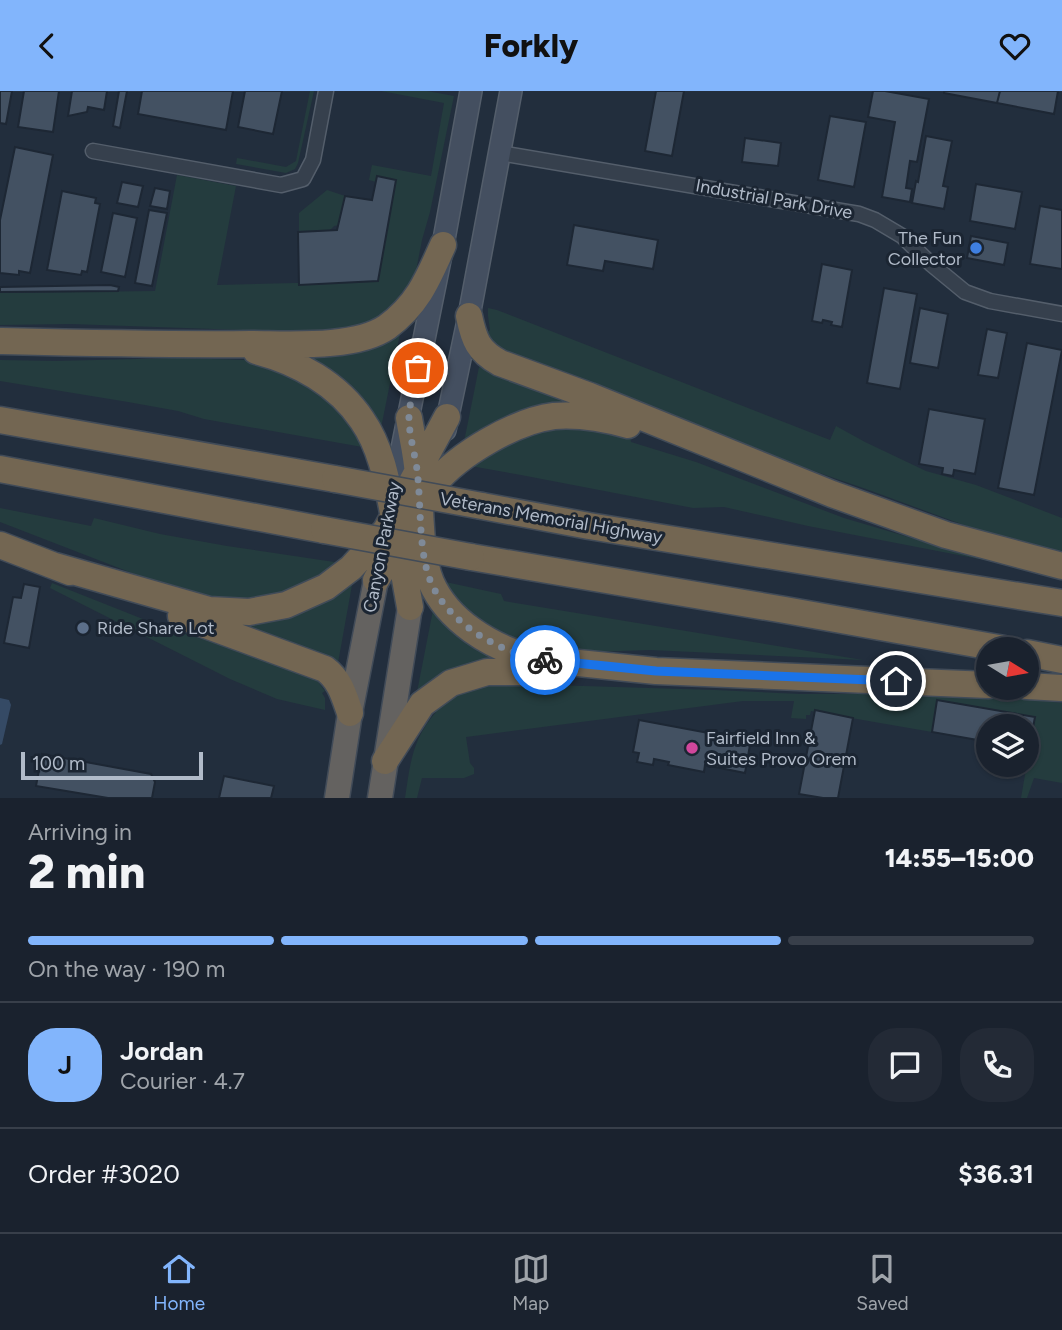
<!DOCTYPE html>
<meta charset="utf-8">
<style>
body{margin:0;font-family:Figtree,sans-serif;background:#232a36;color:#f1f3f6;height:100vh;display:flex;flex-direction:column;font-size:26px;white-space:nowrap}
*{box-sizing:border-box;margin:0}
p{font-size:23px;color:#9fa4aa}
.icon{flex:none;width:38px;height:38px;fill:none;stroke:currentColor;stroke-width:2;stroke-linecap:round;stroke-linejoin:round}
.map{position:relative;height:707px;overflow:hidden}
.sheet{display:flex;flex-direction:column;background:#1a222e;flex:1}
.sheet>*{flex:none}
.needle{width:46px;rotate:101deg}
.tools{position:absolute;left:976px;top:546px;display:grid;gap:14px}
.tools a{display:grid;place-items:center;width:63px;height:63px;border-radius:50%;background:#1a222e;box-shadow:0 2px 5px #0004,0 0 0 2px #383f4a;font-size:35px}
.scale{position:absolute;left:21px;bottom:18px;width:182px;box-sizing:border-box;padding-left:7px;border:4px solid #b1bbc9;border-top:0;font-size:19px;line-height:24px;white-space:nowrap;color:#b1bbc9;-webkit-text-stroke:5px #1b2532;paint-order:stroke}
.pin{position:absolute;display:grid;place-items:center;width:60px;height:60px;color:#fff;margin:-30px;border:4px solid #fff;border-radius:50%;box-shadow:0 2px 7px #0007}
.courier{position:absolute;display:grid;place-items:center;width:70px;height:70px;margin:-35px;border:5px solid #1a73e8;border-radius:50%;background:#fff;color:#222;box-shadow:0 2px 9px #0007}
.summary em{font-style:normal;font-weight:800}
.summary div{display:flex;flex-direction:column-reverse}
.summary{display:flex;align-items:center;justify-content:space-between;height:119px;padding:0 28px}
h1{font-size:46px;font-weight:800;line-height:52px}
.bar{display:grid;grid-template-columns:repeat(4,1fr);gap:10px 7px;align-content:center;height:84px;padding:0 28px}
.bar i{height:9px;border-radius:5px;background:#383f4a}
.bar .selected{background:#82b5fc}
.bar p{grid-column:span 4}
.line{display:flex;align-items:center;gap:18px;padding:0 28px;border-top:2px solid #383f4a}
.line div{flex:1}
.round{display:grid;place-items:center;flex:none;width:74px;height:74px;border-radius:28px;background:#232a36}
header{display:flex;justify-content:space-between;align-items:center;height:91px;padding:0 28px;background:#82b5fc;color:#111;font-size:32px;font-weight:800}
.dock{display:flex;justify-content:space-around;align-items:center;height:98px;border-top:2px solid #383f4a;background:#1a222e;font-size:19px;color:#9fa4aa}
.dock a{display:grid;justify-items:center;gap:4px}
.dock .selected{color:#82b5fc}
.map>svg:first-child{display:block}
.green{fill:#243c3e}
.water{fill:#354a65}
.building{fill:#435162;stroke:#1d2734;stroke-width:2}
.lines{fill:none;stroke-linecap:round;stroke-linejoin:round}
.minor-casing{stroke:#545e6b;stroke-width:17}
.secondary-casing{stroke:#545e6b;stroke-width:24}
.trunk-casing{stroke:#414b58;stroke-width:27}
.motorway-casing{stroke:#414b58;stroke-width:29}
.minor{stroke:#36404d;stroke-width:14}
.secondary{stroke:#444f60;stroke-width:21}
.trunk{stroke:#646260;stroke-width:24}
.motorway{stroke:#736652;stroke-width:26}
.motorway-bridge-casing{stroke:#414b58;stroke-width:29;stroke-linecap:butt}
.motorway-bridge{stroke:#736652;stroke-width:26}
.done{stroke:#7f8a98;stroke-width:7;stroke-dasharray:0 12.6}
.route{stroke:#1a73e8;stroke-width:9}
.shop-dot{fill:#3f7fe0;stroke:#1b2532;stroke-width:2.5}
.service-dot{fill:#5c6f8a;stroke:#1b2532;stroke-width:2.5}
.hotel-dot{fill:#d1479c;stroke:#1b2532;stroke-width:2.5}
.labels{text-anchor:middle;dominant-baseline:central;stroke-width:6;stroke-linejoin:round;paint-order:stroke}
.street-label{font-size:18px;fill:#b1bbc9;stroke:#1b2532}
.poi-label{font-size:18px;fill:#b1bbc9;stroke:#1b2532;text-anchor:start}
</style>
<header><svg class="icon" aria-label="back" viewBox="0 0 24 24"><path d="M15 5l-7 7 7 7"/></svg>Forkly<svg class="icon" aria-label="heart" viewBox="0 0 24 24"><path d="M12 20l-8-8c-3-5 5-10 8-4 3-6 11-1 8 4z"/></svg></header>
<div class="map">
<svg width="1062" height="707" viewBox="0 0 1062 707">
<rect width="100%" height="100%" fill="#222e3d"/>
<path class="green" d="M310,0H314L298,72L295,78L286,82L236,73L237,67L286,76L296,70Z
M381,0H427L454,5L430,121L422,149L416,180L410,197H405L391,218L374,234L331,242L71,233L0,234V202L155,200L177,84L236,95L217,194L378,190L396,89L378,85L376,91L369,89L372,74L431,85L444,12Z
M327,99L345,105L339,134L334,135L330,139L299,141V122Z
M488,217L497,219L830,349L836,335L865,351L926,380L976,394L1062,427V462L980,440L866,398L796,374L494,256L485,242L490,239L488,225Z
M403,228L381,337L290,256Z
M177,267L247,269L273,275L328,305L368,357L204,328L178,320L128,311L0,290V269L55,270Z
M479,276L578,311L464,351Z
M571,334L630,345L631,351L696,371L844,427L949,458L1026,477L808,435L724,416L693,417L521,384L465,374L537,340Z
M0,417L91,435L94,427L160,443L227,455L341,472L303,496L252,511L194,506L0,431Z
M441,490L501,503L504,510L863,569L650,559L592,561L522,554L467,523Z
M52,492L168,538L233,557L316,588L325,600L322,602L325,607V619L277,608L230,588L50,497Z
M351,492L352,494L338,572L233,533Z
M433,519C453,541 467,553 494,566V569L417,601Z
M518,593L715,599L800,603H939L1000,605L1062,612V692L1034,687L1027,707H1021L1035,626L938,609L932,641L811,620L810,624H806V628L791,627L794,610H743L466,646L470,672L474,677V683L464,687H422L417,707H405C410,674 412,648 436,621L433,618L449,606L478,594Z"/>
<path class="water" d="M0,607L9,609L11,614L2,653L0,654Z"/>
<path class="building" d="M0,0H12L6,33L0,32Z
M24,0H59L53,41L18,36Z
M72,0H107L104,19L88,16L87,21L68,25Z
M119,0H127L120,37L113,35Z
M142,0H233L226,39L138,23Z
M245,0H282L273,43L238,36Z
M656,0H684L672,65L645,60Z
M873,0H885L929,8L917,71L910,70L906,97L912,98L910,111L882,106L895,31L868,26Z
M944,0H1000L997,12L944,2Z
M1000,0H1058L1054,23L997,12Z
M830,25L866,31L854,96L818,89Z
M926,45L952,50L943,95L948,96L944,118L912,112L916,90L918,91Z
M745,47L781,52L778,75L742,71Z
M15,56L53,64L30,182L19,180V184L0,182V129Z
M377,85L396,89L378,190L299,194L298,141L337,139L345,105L372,109Z
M122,91L143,95L138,116L117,112Z
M976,93L1022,101L1015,138L970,130Z
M155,97L170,100L167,118L150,115Z
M62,100L96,107L95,112L100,113L87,181L82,180L81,184L47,179Z
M1040,115L1062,119V178L1030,173Z
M149,119L167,122L152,195L135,192Z
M113,122L137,127L125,186L101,181Z
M574,134L658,149L653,178L605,170L603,180L567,174Z
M971,145L1008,152L1004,174L967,167Z
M822,173L852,179L842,236L831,234L832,231L823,229L822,232L812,230Z
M110,194L119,196L118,200L0,201V196Z
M884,197L917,203L900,298L867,292Z
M920,217L948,223L938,277L910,272Z
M987,238L1007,242L998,287L978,284Z
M1027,252L1062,259L1034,404L998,397Z
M929,318L985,328L975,383L954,379L953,385L942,383L943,377L919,373Z
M24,493L40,496L29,557L4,552L13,506L21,507Z
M937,609L1035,626L1029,658H1027V635H989V651L932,641Z
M815,619L853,627L838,707H823L799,703Z
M639,629L746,649L745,653L750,654L745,682L705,674L704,681L668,674L669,671L654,668L653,674L637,671L639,662L633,661Z
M42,663L151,683L155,691L152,707H108L36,695Z
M224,685L274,695L271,707H219Z"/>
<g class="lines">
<defs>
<path id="minor" d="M93,60L281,94L303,88L313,69L326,0
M500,62L859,123L875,129L902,145L931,173L965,201L990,210L1062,223"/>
<path id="secondary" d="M445,339L469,225L511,0
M392,407L443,154L471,0"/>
<path id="trunk" d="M337,707L350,622L376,489
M380,707L410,516"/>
<path id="motorway" d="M469,225C474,249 478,260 500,272L590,305L832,403L946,444L1062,475
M0,250C84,252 167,254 251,253C288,253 355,258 387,236C418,213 428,188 443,154
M256,260C298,271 338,293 362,329C383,359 388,397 395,432C400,460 405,488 410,516
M409,327C412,346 417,365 418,385C421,415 419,463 431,491C448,530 490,555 530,567L656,580L989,594
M0,329L335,388
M0,378L324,439
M482,415L589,435L1062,512
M0,454L70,481
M471,466L785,519L1004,558
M55,475L209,519L249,521L286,514L326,496L351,477L386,439L447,326
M376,489C389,468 402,447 415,425C421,415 427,403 434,393C459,363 515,330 554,325C579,323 603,327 628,334
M181,525L325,578C340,589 344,605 350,622
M1027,562L1062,569
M1027,595L1062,597
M385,670L422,613L451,592L487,581H551"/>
</defs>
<use href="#minor" class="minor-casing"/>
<use href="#secondary" class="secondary-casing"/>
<use href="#trunk" class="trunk-casing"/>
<use href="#motorway" class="motorway-casing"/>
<use href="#minor" class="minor"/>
<use href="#secondary" class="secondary"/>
<use href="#trunk" class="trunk"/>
<use href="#motorway" class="motorway"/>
<defs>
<path id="motorway-bridge" d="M335,388L482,415
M324,439L471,466"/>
</defs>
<use href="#motorway-bridge" class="motorway-bridge-casing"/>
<use href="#motorway-bridge" class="motorway-bridge"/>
</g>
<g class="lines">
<path class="done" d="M418,277C415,293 410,309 409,325C408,342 417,369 418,388C421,420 419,460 430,489C447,532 501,563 545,569"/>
<path class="route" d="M545,569L656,580L896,590"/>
</g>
<circle class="shop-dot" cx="976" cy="157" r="7"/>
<circle class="service-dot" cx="83" cy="537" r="7"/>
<circle class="hotel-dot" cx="692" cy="657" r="7"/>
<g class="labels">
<g class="street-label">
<text transform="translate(774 108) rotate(10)">Industrial Park Drive</text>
<text transform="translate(551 427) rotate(10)">Veterans Memorial Highway</text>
<text transform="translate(382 456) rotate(-79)">Canyon Parkway</text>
</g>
<g class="poi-label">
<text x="962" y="147" text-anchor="end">The Fun<tspan x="962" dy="21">Collector</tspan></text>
<text x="97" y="537">Ride Share Lot</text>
<text x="706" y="647">Fairfield Inn &amp;<tspan x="706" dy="21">Suites Provo Orem</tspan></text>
</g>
</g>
</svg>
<div class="tools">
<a><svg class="needle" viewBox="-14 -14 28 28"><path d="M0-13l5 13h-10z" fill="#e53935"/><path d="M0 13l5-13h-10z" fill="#9fa4aa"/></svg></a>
<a><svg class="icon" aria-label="layers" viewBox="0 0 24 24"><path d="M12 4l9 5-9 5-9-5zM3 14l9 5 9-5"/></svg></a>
</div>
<div class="scale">100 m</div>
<div class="pin" style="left:418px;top:277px;background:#ea580c"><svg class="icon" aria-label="bag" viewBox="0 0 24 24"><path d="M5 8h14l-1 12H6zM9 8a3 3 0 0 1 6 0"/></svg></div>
<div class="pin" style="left:896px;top:590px;background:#1f2937"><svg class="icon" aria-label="home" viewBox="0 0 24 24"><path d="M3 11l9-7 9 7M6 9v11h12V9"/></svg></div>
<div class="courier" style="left:545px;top:569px"><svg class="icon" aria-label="bike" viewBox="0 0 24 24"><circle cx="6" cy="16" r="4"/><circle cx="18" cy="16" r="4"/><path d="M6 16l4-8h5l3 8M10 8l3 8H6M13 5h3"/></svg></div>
</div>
<section class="sheet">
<div class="summary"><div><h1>2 min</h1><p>Arriving in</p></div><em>14:55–15:00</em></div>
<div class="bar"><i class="selected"></i><i class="selected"></i><i class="selected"></i><i></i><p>On the way · 190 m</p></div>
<div class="line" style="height:126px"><b class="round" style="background:#82b5fc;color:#111">J</b><div><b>Jordan</b><p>Courier · 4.7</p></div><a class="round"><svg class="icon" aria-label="chat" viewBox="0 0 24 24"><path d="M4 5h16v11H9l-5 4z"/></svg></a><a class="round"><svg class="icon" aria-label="phone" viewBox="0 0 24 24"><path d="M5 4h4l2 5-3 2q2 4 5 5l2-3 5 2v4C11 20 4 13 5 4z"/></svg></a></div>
<div class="line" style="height:91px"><div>Order #3020</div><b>$36.31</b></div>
</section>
<nav class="dock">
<a class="selected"><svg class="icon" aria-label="home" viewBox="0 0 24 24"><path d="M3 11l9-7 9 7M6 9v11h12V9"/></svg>Home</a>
<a><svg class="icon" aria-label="map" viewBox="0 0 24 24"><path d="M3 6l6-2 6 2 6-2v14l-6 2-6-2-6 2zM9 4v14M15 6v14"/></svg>Map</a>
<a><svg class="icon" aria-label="saved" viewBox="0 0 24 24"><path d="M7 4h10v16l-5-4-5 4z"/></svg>Saved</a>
</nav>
